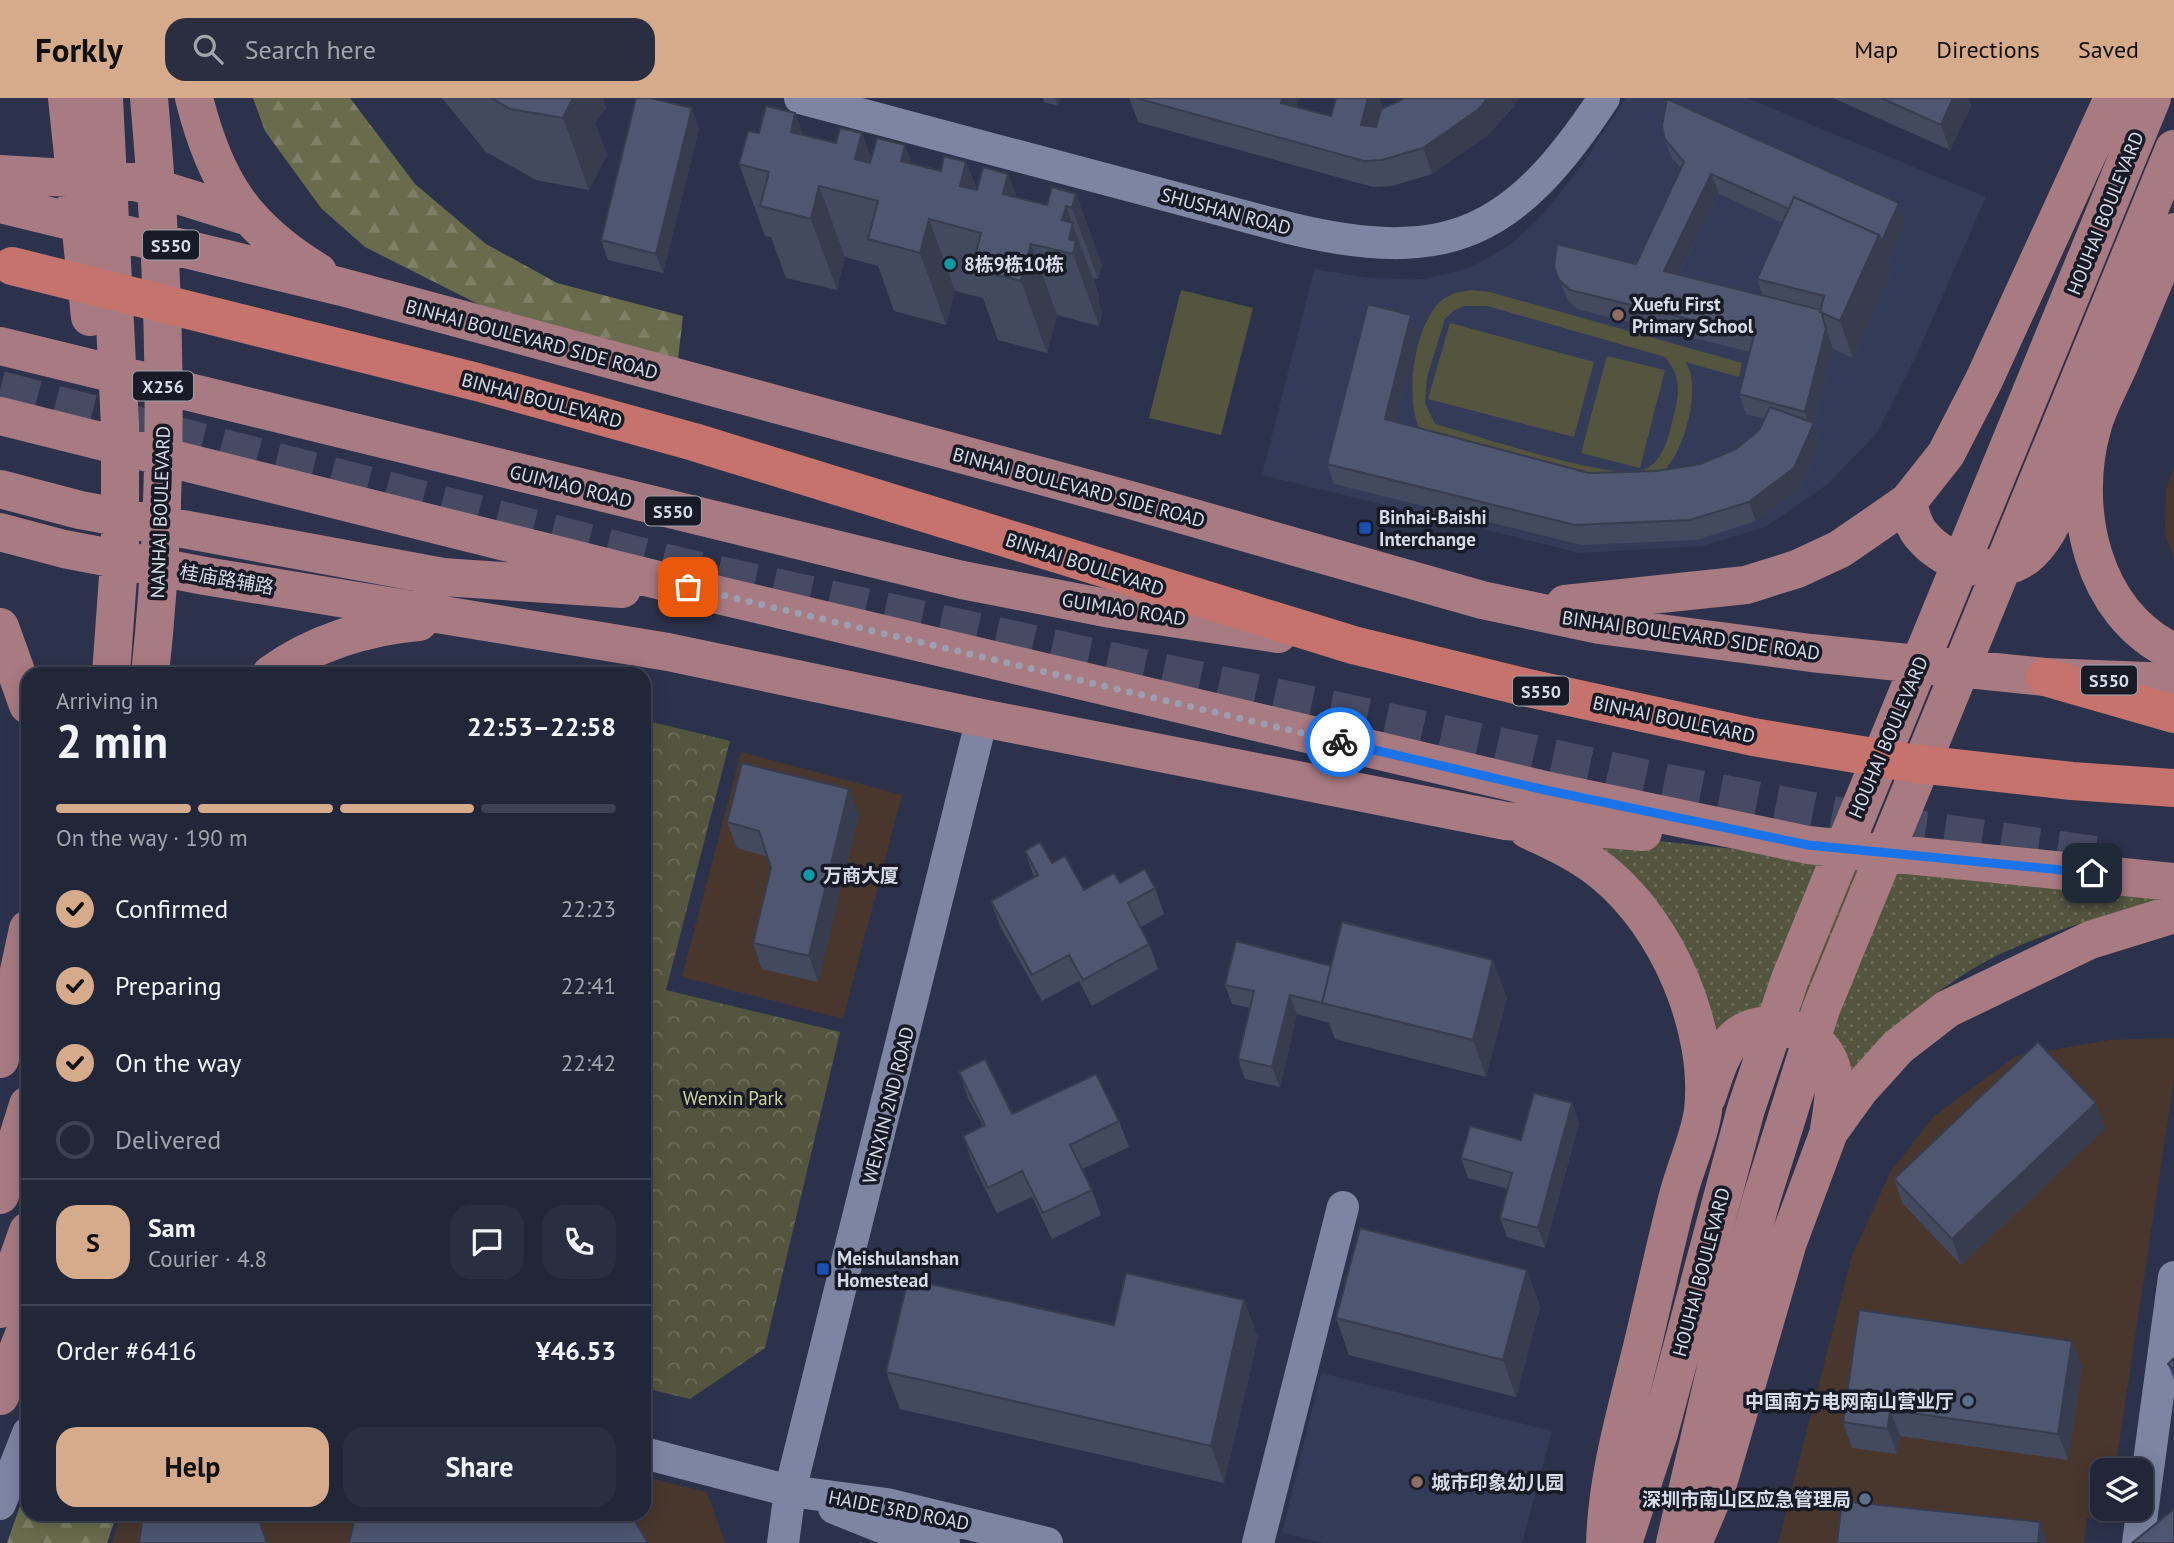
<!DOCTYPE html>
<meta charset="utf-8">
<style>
body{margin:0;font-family:"PT Sans","Noto Sans SC",sans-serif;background:#292e40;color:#f1f3f6;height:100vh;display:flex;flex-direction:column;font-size:26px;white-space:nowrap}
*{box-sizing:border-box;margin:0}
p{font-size:23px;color:#a2a5ae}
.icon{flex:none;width:38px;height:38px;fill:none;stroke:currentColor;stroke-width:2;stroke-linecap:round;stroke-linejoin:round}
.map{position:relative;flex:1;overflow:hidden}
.side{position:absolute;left:21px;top:569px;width:630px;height:854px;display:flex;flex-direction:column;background:#212638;border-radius:21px;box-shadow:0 4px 18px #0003,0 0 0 2px #3e4353}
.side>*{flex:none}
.buttons{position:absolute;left:2090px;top:1360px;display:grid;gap:14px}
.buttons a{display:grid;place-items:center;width:63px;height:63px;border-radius:14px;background:#212638;box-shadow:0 4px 18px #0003,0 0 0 2px #3e4353;font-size:35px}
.pin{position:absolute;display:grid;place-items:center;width:60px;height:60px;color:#fff;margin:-30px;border-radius:14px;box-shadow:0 4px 10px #0006}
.courier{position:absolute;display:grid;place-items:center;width:70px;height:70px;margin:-35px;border:5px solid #1a73e8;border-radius:50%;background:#fff;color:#222;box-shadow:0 2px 9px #0007}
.headline em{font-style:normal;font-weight:700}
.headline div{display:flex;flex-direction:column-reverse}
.headline{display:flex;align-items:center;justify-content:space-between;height:119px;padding:0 35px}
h1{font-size:46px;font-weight:700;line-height:52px}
.bar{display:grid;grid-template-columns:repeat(4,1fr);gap:10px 7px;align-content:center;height:84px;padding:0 35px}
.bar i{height:9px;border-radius:5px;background:#3e4353}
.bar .selected{background:#d6ab8b}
.bar p{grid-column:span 4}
.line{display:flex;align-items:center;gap:18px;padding:0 35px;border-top:2px solid #3e4353}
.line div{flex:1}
.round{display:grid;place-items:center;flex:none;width:74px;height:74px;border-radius:21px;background:#292e40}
ol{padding:0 35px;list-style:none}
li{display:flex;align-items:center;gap:21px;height:77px}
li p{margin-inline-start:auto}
li .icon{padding:7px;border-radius:50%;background:#d6ab8b;color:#111;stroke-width:4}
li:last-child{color:#a2a5ae}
li i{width:38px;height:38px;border:4px solid #3e4353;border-radius:50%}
.cta{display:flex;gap:14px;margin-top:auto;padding:14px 35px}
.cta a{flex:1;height:80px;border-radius:21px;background:#d6ab8b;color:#111;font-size:28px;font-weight:700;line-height:80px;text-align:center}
.cta a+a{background:#292e40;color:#f1f3f6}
header{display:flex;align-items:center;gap:42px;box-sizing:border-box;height:98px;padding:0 35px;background:#d6ab8b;color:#111}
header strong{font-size:33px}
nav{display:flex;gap:38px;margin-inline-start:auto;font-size:24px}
.search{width:490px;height:63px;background:#292e40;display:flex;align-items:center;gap:18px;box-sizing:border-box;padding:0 24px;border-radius:21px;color:#a2a5ae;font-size:26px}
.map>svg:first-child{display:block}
.commercial{fill:#49372e}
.built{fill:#333b59}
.grass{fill:url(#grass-dots)}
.forest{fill:url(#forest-firs)}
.park{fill:url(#park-crowns)}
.garden{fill:#54553f;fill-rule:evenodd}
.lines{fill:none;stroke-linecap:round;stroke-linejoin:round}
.highway-tunnel{stroke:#464b63;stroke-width:38;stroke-dasharray:38 19;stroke-linecap:butt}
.minor{stroke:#7d85a2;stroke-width:32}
.major{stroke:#a87a82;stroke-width:38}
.highway{stroke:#c5736c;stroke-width:38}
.wall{fill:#434a60;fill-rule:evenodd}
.shaded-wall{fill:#373c4e}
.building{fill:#4e5670;stroke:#373c4e;stroke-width:2}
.done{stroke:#9aa0b2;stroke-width:7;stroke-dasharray:0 12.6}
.route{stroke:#1a73e8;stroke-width:9}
.culture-dot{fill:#0f9aa8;stroke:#181b26;stroke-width:2.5}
.education-dot{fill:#8d6e63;stroke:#181b26;stroke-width:2.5}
.transit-dot{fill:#1a4fb4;stroke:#181b26;stroke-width:2.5}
.service-dot{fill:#5c6f8a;stroke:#181b26;stroke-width:2.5}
.labels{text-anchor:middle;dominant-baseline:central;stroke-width:7;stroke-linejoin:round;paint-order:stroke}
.shield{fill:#181b26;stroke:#9da1af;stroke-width:2}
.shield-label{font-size:18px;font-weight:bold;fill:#d6dbea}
.street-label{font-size:19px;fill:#d6dbea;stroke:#181b26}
.poi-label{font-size:19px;font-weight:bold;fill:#d6dbea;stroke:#181b26;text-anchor:start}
.park-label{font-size:19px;fill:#d0d49b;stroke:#181b26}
</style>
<header>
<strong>Forkly</strong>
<div class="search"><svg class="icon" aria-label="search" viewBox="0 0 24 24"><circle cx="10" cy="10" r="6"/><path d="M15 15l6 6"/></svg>Search here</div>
<nav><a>Map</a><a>Directions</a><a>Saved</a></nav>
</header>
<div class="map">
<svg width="2174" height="1445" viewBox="0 0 2174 1445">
<defs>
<pattern id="grass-dots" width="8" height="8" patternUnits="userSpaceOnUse" patternTransform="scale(1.75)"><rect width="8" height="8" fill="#54553f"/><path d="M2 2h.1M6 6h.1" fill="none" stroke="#6c6d5b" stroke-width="1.8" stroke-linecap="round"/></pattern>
<pattern id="forest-firs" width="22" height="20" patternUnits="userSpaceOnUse" patternTransform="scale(1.75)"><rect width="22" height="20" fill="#696b4d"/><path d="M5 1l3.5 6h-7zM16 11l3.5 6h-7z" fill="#7e8067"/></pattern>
<pattern id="park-crowns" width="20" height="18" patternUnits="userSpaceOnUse" patternTransform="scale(1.75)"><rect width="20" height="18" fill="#54553f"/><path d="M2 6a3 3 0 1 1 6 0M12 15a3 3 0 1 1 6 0" fill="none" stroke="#6c6d5b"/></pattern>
</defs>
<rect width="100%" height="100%" fill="#2c324b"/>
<path class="commercial" d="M2174,368V461L2165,434L2166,393Z
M741,654L902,697L843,921L682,879Z
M2174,940V981L2115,1372H2102V1410L2109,1411L2107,1422L2087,1420L2084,1445H1778L1852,1157L1891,1073L1934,1018L2016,958L2110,942Z
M644,1379L707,1394L725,1445H112L121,1416H644Z"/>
<path class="built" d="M1626,0H1747L1986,99L1918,254L1877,335L1828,386L1765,429L1702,448L1580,455L1262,377L1314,171L1370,180L1425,181L1472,169L1513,145L1543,116L1580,70Z
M1321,1275L1552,1333L1522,1445H1324L1282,1435Z"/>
<path class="grass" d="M1564,733L2174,797C2122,814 2067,827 2016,849C1949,877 1897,925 1847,977L1828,939L1707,944Z"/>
<path class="forest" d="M253,0H350L415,86L486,146L557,185L683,218L678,261L480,207L365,149L321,110L265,33Z
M28,1385V1416H117L107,1445H7Z"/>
<path class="park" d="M644,622L730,643L666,892L840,934L765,1250L690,1301L644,1290Z"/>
<path class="garden" d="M1181,192L1253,210L1221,337L1149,320Z
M1471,192L1490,194L1742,265L1739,279L1685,264C1703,285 1684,358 1662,374C1654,380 1641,383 1632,387L1420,331C1404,301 1414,227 1441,203C1450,195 1460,194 1471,192ZM1464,208H1487L1665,259C1683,280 1679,298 1672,324C1668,341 1662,365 1643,372C1610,383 1476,337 1435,326L1425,305L1427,279L1445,221L1453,213Z
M1450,225L1594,264L1574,339L1428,301Z
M1607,258L1665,272L1640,370L1581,355Z"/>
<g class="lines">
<path class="highway-tunnel" d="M0,292L678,468L1657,683L1869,724L2108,759"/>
<path class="minor" d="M800,0L1289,130C1449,169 1515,135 1604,0
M644,1355L790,1393L887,1406L1047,1445
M0,1406L28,1335
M834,1410L881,1429L944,1445
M783,1445L790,1393L982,620
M1258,1445L1343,1109
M2138,1445L2174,1179"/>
<path class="major" d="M67,0L90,219
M104,0L120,328V451L111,576
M149,0C166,191 171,385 150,576
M194,0C215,84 244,129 318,174
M0,76L136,84L246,118
M0,106L342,189L1134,403L1482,502L1599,527L1811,555L2045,579L2174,584
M2174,134C2156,179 2137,223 2119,267C2110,287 2099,307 2093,327C2069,408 2091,516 2174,554
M0,248L962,482L1111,511L1278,536
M0,318L714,496L1545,692L1808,747L2174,784
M0,391L80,412L443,479L622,491
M1908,404C1911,417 1914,430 1923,439C1948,468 2000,483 2030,455C2055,432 2066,388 2079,358
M0,434L64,451L205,478L668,554L982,620L1506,723L1643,734
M1565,506L1746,487L1797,471L1840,451L1908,404L1946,356L1984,282L2113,0
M0,529L28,607
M271,576C313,545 369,528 419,524
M1528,732C1555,744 1582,757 1605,776C1668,828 1712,931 1703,1013C1699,1040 1686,1068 1679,1094C1665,1147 1654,1200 1641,1253C1625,1317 1607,1379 1605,1445
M0,961L28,831
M1707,999C1714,980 1719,956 1734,941C1762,913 1820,931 1831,968C1837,988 1832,1011 1829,1032
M0,1097L28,1007
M0,1211L28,1133
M0,1298L28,1226
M1623,1445L1659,1335L1746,1011L1790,881L2152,0
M1675,1445L1722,1244L1762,1099L1821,911L2174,51
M1693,1445L1717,1389L1788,1144L1829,1034L1860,991L1898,949L1947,911L2090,842L2174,816"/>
<path class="highway" d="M12,168L477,284L694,344L1353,547L1524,589L1753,639L1910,665L2072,683L2174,690
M2045,579L2174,616"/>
</g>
<path class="wall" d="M442,0H603L606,10L595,25L607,57L589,92L536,82L486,54Z
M1043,0H1061L1058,8L1044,4Z
M1129,0H1299L1296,9L1331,18L1336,0H1379L1382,10L1515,7L1488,37L1432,76L1392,88L1373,89L1138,24Z
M1833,0H1968L1971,8L1950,52Z
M795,15L803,37L836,45L862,35L871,61L912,66L941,73L966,64L977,92L1008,76L1017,100L1047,107L1076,96L1102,167L1098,181L1093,180L1099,197L1098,203L1102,215L1099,228L1057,217L1047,255L998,242L983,200L955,193L946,227L894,213L878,168L845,159L837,192L786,180L771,139L765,138L739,66L759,35Z
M699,30L663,175L608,162L601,142Z
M1664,40L1906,125L1889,163L1893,173L1853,260L1833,251L1814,325L1821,344L1801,390L1756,423L1697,442L1582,447L1334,386L1327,366L1411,217L1418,237L1396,324L1589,375L1656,373L1700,366L1736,351L1759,332L1764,321L1746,316L1739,296L1750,254L1577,211L1567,201L1554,168L1636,166L1681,71L1672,60ZM1719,96L1783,125L1757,181L1763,198L1679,177Z
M859,717L818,884L762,871L753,845L771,770L768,759L737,750L727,724Z
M1025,753L1052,765L1084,792L1120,785L1155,790L1164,816L1141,829L1149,846L1158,871L1092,908L1079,883L1042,903L1000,828L991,803L1034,779Z
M1331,868L1507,899L1486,979L1335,941L1329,925L1297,916L1280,989L1245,981L1238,961L1250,910L1232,906L1225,887Z
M959,974L1012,1016L1119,1023L1129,1049L1082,1071L1092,1092L1101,1117L1052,1141L1032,1099L997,1115L972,1064L963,1038L983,1028L968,1000Z
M1572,1005L1579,1025L1545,1150L1507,1139L1500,1120L1508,1091L1468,1080L1461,1060L1521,1042Z
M2106,1030L1961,1167L1903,1106L1894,1081Z
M1527,1172L1540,1209L1516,1299L1349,1257L1336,1220Z
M1859,1212L2082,1268L2068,1362L1900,1338L1897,1356L1852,1350L1843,1324Z
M1114,1227L1258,1239L1224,1385L900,1311L886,1274Z
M2174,1260V1282L2168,1266Z"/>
<path class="shaded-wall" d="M571,0H603L606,10L595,25L607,57L589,92L563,20Z
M1055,0H1061L1058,8Z
M1282,0H1299L1291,30L1281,5Z
M1368,0H1379L1383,9L1370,52L1361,27Z
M1488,0H1520L1488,37L1432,76L1423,50Z
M1953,0H1968L1971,8L1950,52L1941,27Z
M692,10L699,30L663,175L656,156Z
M795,15L822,87L819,88L845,159L837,192L811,121L791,34Z
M862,35L888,107L878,103L855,61Z
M905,47L932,119L929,121L955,193L946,227L920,155L901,63Z
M966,64L992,136L981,135L960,88Z
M1008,76L1034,146H1031L1057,217L1047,255L1021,183L1003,96Z
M1711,76L1719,96L1671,192L1664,173Z
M1076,96L1102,167L1098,181L1072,110Z
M1899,105L1906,125L1889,163L1893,173L1853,260L1840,223L1879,137Z
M1066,108L1099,197L1098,203L1102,215L1099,228L1073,156L1062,122Z
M1411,217L1418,237L1392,341L1385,321Z
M1826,231L1833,251L1814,325L1821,344L1801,390L1756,423L1749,404L1811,331L1805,314Z
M849,691L859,717L818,884L809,858Z
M1493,862L1507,899L1486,979L1473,942Z
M1290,897L1297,916L1280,989L1272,969Z
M1572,1005L1579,1025L1545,1150L1538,1130Z
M2096,1005L2106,1030L1961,1167L1952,1141Z
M1527,1172L1540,1209L1516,1299L1503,1262Z
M1244,1202L1258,1239L1224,1385L1211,1348Z
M2072,1243L2082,1268L2068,1362L2058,1336Z
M1890,1312L1900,1338L1897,1356L1888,1331Z
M257,1416H258L268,1445H267Z
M2040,1424L2048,1445H2038Z"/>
<path class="building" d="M491,0H573L563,20L510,11Z
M636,0H650L692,10L656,156L601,142Z
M1136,0H1282L1281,5L1331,18L1336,0H1368L1361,27L1376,29L1381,11L1405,0H1488L1479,11L1423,50L1382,62L1364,63Z
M1881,0H1953L1941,27Z
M1667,1L1899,105L1882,143L1879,137L1794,99L1789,111L1711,76L1664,173L1821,212L1826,231L1805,314L1739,296L1754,237L1570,192L1559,182L1554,168L1557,146L1636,166L1684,64L1664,40L1662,27Z
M766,8L795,15L791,34L836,45L840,30L862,35L855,61L870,65L877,40L905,47L901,63L941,73L944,58L966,64L960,88L977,92L983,69L1008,76L1003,96L1047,107L1052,89L1076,96L1072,110L1066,108L1062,122L1073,125L1069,141L1076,143L1073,156L1031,146L1021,183L972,170L981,135L929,121L920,155L868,141L878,103L819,88L811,121L760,108L769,74L739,66L748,33L759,35Z
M1794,99L1879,137L1840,223L1820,214L1824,198L1757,181Z
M1368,206L1411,217L1385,321L1589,375L1656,373L1700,366L1736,351L1759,332L1770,309L1814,325L1794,370L1749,404L1690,422L1575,427L1327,366Z
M742,665L849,691L809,858L753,845L771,770L759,733L727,724Z
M1040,744L1052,765L1065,758L1084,792L1114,775L1120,785L1145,771L1155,790L1128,805L1149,846L1083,882L1069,857L1032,877L991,803L1038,777L1025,753Z
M1342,824L1493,862L1473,942L1322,905Z
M1236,843L1331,868L1322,905L1290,897L1272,969L1238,961L1254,893L1225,887Z
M2038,944L2096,1005L1952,1141L1894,1081Z
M985,961L1012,1016L1096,976L1119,1023L1070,1047L1092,1092L1043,1115L1022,1073L988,1090L963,1038L985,1027L959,974Z
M1534,995L1572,1005L1538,1130L1500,1120L1512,1075L1461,1060L1470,1028L1521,1042Z
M1360,1130L1527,1172L1503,1262L1336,1220Z
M1126,1175L1244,1202L1211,1348L886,1274L908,1181L1114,1227Z
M1859,1212L2072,1243L2058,1336L1890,1312L1888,1331L1843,1324Z
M2174,1260V1272L2168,1266Z
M1842,1403L2040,1424L2038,1445H1837Z
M2174,1411V1445H2132Z
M143,1416H257L267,1445H139Z
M356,1416H631L648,1445H349Z"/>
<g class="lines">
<path class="done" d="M688,489L1340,644"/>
<path class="route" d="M1340,644L1545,692L1808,747L2092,775"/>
</g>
<g class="culture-dot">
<circle cx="950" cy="166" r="7"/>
<circle cx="809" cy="777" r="7"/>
</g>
<g class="education-dot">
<circle cx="1618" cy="217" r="7"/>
<circle cx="1417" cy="1384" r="7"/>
</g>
<g class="transit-dot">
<rect x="1358" y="423" width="14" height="14" rx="3.5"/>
<rect x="816" y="1164" width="14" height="14" rx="3.5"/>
</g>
<g class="service-dot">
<circle cx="1968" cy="1303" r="7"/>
<circle cx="1865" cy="1401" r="7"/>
</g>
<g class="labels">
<g class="shield">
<rect x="143" y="132.5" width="56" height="29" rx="5"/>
<rect x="133" y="273.5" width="60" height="29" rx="5"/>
<rect x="645" y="398.5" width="56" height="29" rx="5"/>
<rect x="2081" y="567.5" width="56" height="29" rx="5"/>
<rect x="1513" y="578.5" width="56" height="29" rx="5"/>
</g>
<g class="shield-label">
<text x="171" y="147">S550</text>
<text x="163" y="288">X256</text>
<text x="673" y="413">S550</text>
<text x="2109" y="582">S550</text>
<text x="1541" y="593">S550</text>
</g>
<g class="street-label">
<text transform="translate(1226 113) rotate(15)">SHUSHAN ROAD</text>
<text transform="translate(2105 115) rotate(-68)">HOUHAI BOULEVARD</text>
<text transform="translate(532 241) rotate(15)">BINHAI BOULEVARD SIDE ROAD</text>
<text transform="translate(542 302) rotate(15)">BINHAI BOULEVARD</text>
<text transform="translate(571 388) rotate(14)">GUIMIAO ROAD</text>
<text transform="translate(1079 389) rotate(15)">BINHAI BOULEVARD SIDE ROAD</text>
<text transform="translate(160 414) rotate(-88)">NANHAI BOULEVARD</text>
<text transform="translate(1085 466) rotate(18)">BINHAI BOULEVARD</text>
<text transform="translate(227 481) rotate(10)">桂庙路辅路</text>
<text transform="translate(1124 511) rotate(9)">GUIMIAO ROAD</text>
<text transform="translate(1691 537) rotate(8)">BINHAI BOULEVARD SIDE ROAD</text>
<text transform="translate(1674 621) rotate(12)">BINHAI BOULEVARD</text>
<text transform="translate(1888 639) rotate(-67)">HOUHAI BOULEVARD</text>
<text transform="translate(888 1007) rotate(-76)">WENXIN 2ND ROAD</text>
<text transform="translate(1701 1174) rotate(-75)">HOUHAI BOULEVARD</text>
<text transform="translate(899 1412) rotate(11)">HAIDE 3RD ROAD</text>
</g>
<g class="poi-label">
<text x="964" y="166">8栋9栋10栋</text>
<text x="1632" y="206">Xuefu First<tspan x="1632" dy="22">Primary School</tspan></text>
<text x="1379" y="419">Binhai-Baishi<tspan x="1379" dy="22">Interchange</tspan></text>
<text x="823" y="777">万商大厦</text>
<text x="837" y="1160">Meishulanshan<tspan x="837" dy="22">Homestead</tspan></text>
<text x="1954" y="1303" text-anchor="end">中国南方电网南山营业厅</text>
<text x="1431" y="1384">城市印象幼儿园</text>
<text x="1851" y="1401" text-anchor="end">深圳市南山区应急管理局</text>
</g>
<g class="park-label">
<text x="733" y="1000">Wenxin Park</text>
</g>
</g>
</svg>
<div class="buttons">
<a><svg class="icon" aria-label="layers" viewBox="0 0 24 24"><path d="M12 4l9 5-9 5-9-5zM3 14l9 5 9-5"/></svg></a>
</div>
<div class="pin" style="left:688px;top:489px;background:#ea580c"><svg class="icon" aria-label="bag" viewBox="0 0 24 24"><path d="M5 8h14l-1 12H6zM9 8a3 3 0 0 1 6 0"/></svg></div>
<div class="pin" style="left:2092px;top:775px;background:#1f2937"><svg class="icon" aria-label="home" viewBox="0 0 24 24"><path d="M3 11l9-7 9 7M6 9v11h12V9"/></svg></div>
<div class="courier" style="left:1340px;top:644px"><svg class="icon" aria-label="bike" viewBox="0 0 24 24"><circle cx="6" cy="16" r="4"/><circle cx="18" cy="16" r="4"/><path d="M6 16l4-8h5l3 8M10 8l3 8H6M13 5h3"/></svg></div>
<section class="side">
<div class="headline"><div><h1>2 min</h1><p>Arriving in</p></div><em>22:53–22:58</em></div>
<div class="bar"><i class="selected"></i><i class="selected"></i><i class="selected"></i><i></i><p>On the way · 190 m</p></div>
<ol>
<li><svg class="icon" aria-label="check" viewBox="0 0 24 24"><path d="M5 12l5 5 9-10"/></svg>Confirmed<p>22:23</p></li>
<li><svg class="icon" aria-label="check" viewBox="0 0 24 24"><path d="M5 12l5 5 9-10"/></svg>Preparing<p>22:41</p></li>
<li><svg class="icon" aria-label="check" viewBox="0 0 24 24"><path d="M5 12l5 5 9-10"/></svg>On the way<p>22:42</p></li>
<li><i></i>Delivered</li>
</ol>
<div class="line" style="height:126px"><b class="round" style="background:#d6ab8b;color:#111">S</b><div><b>Sam</b><p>Courier · 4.8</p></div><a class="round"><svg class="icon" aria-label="chat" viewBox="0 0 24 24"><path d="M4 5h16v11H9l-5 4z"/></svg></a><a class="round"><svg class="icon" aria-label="phone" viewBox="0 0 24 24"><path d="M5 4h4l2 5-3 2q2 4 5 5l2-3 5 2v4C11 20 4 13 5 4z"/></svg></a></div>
<div class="line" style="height:91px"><div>Order #6416</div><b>¥46.53</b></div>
<div class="cta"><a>Help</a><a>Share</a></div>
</section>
</div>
